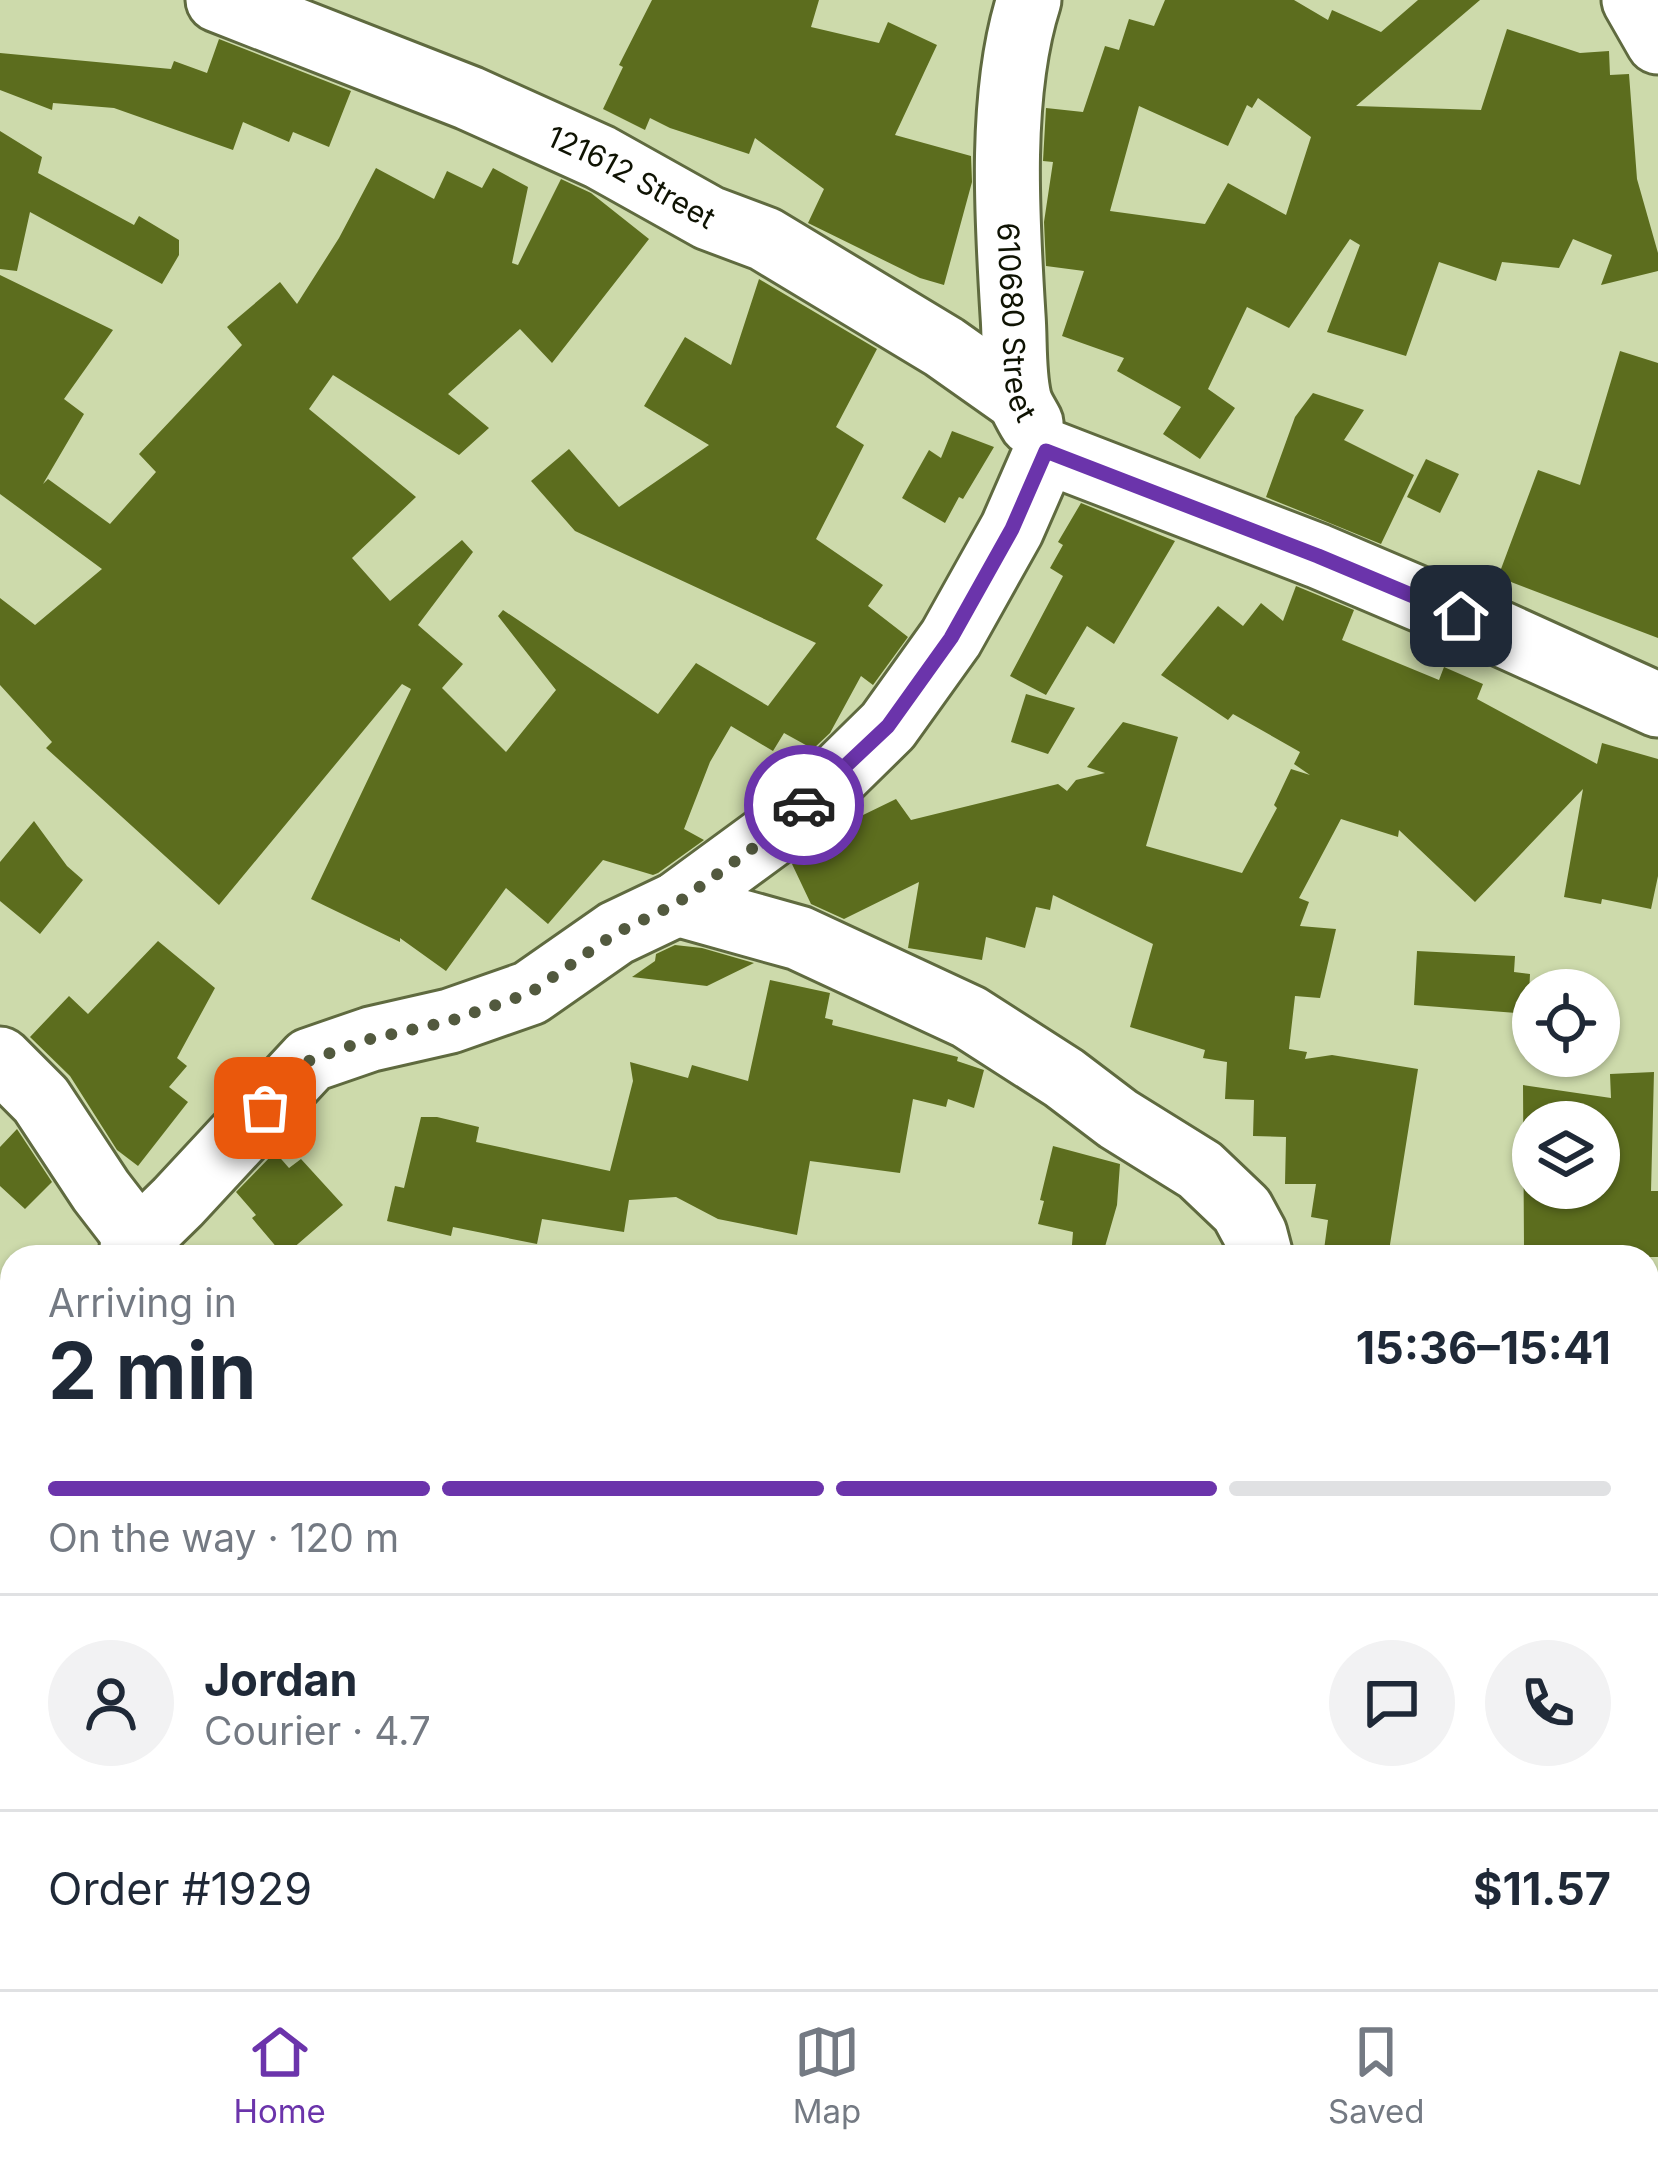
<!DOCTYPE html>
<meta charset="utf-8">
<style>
body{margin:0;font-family:Inter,sans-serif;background:#f2f2f3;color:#1f2937;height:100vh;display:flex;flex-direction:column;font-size:45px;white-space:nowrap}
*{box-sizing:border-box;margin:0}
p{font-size:39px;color:#747a83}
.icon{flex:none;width:66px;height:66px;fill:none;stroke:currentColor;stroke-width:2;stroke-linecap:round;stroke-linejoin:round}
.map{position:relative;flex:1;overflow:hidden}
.side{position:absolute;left:0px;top:1245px;width:1659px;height:744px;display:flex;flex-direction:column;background:#fff;border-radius:36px 36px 0 0;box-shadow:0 3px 9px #0004}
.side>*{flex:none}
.fabs{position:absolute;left:1512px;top:969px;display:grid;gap:24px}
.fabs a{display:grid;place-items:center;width:108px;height:108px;border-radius:50%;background:#fff;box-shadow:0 3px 9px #0004;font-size:60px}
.pin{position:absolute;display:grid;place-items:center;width:102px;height:102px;color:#fff;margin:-51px;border-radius:24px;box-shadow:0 6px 18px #0006}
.courier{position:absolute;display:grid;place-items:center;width:120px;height:120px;margin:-60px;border:9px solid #6b34ab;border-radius:50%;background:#fff;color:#222;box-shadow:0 3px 15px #0007}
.headline em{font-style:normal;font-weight:700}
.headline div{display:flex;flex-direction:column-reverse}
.headline{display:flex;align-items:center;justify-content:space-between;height:204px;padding:0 48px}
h1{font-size:78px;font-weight:700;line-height:90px}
.bar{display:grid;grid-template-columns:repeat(4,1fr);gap:18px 12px;align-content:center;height:144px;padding:0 48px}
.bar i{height:15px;border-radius:9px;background:#e0e1e3}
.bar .active{background:#6b34ab}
.bar p{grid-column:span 4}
.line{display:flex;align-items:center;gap:30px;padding:0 48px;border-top:3px solid #e0e1e3}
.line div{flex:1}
.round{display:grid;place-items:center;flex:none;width:126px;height:126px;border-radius:63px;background:#f2f2f3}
.tabs{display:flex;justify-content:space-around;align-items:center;height:168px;border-top:3px solid #e0e1e3;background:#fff;font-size:33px;color:#747a83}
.tabs a{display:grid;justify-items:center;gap:6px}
.tabs .active{color:#6b34ab}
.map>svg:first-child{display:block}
.building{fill:#5c6d1e;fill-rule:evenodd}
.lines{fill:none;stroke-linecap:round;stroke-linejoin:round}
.minor-casing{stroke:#5f6a3f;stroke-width:69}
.minor{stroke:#fff;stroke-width:63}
.done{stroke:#52593e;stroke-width:12;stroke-dasharray:0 21.6}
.route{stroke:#6b34ab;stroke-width:15}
.labels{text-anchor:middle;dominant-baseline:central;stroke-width:12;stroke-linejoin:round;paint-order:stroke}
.street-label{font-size:30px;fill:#0f1303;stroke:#cddaab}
</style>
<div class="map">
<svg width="1658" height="1989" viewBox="0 0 1658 1989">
<rect width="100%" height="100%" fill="#cddaab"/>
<path class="building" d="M652,0H819L811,27L879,43L888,22L937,45L895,135L971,156L972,182L944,285L920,278L808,223L824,189L755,138L749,154L670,128L650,118L645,130L603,109L623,67L619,65Z
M1165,0H1294L1328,20L1332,10L1381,32L1418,0H1480L1356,106L1481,110L1507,29L1580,53L1609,51L1610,75L1629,74L1637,179L1658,253V271L1601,285L1612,255L1573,239L1559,268L1502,262L1496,281L1439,262L1406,356L1327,332L1360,245L1350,239L1289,328L1247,307L1208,389L1235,408L1200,459L1163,434L1181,407L1117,371L1124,358L1062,336L1084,271L1046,266L1044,222L1053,162L1043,161L1046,108L1083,112L1105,46L1119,50L1129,19L1154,26ZM1258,98L1311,137L1286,215L1228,183L1205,224L1110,211L1139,106L1228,146L1247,105L1252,108Z
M219,39L351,91L329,147L293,132L289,142L243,122L233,150L114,108L53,103L52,110L0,90V53L171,69L174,61L207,73Z
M0,131L42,157L38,173L134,225L139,216L179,240V255L162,284L30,212L17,271L0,269Z
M376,168L434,199L447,171L482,188L493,168L528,187L512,263L518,265L561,179L591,193L649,239L552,363L520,329L448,394L489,428L459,455L333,375L309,409L416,497L352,558L390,601L462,540L473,552L418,625L463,664L442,688L506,752L556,690L498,616L503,610L658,714L696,663L768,706L816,643L575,531L531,481L569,449L619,507L709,445L644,406L685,337L731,365L759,279L877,349L836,427L864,445L816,539L883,585L868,606L908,637L873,685L861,676L830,733L813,749L784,733L773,751L731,726L710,762L684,829L704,840L658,873L653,875L603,860L548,924L506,888L446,971L400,938V942L311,899L411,689L402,684L219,905L46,748L52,742L0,685V598L35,625L102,569L0,494V275L113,330L64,399L84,414L43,484L48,479L110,524L156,472L139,454L242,345L227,327L280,282L297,304L339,238Z
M1620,351L1658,363V638L1498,577L1538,470L1580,485Z
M1313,393L1364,410L1344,440L1414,475L1381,544L1266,497L1295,417Z
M952,431L994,447L963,499L959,497L945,523L902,498L929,450L941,458Z
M1426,459L1459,474L1440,513L1407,497Z
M1081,503L1175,541L1114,644L1087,626L1046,695L1010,676L1063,576L1050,568L1063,545L1058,542Z
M1296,586L1354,610L1342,640L1439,680L1444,667L1483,684L1477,699L1597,764L1602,743L1658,759V876L1651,909L1602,899L1601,904L1564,897L1583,789L1475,902L1399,830L1398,837L1341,819L1299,898L1309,902L1300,926L1336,929L1320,998L1295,996L1289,1049L1307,1052L1305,1059L1332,1055L1418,1069L1388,1257H1323L1328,1220L1311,1217L1316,1184H1285L1286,1137L1253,1136L1254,1100L1225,1099L1227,1062L1203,1058L1205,1050L1130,1027L1153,944L1053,895L1050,910L1036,907L1025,948L986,937L982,960L908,948L919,882L844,919L811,904L792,864L861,816L896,799L911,820L1058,784L1067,791L1076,780L1105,773L1087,767L1123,722L1178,737L1146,846L1242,873L1277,808L1274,805L1291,769L1310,775L1294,764L1300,752L1233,714L1228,720L1161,675L1218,606L1243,626L1261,603L1283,621Z
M1026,694L1075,708L1048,754L1011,742Z
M34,821L67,866L83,880L40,934L0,901V862Z
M158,941L215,988L177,1058L187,1066L169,1087L188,1102L138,1166L117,1150L70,1076L30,1037L69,996L88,1014Z
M675,945L702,948L754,963L707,986L632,977L655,961L656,954Z
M1417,951L1515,956L1514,972L1530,974L1528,1014L1414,1005Z
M770,980L830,993L825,1018L833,1020L832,1025L958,1057L957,1061L984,1070L974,1108L948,1099L946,1107L913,1099L900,1173L810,1161L797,1235L718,1219L676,1197L629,1200L624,1232L542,1219L537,1244L453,1227L451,1236L387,1221L395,1186L404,1188L421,1117H437L479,1127L476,1142L610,1171L633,1081L630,1062L688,1078L692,1065L748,1081Z
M1654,1072L1651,1191H1658V1257H1610V1247L1524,1248L1523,1085L1611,1098L1610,1074ZM1533,1122H1599V1188H1533Z
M17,1129L52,1182L25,1209L0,1186V1147Z
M1053,1146L1120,1164L1117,1205L1102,1257H1071L1073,1232L1038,1224L1044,1201L1040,1200Z
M275,1152L289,1168L301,1159L343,1205L284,1256L252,1218L256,1215L236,1192Z"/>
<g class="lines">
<defs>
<g id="minor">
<path id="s1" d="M218,0L469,98L600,157L709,218L765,239L944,347L1019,400"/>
<path id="s2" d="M1029,0C999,93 1007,217 1013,315C1015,341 1013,372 1019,398C1021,407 1027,415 1031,423"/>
<path d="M1634,0L1658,42"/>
<path d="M1046,451L1318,556L1497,632L1658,705"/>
<path d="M677,904L799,938L969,1017L1064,1078L1118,1119L1200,1170L1242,1210L1255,1234L1261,1257"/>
<path d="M0,1059L41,1100L101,1191L138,1239"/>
<path d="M132,1257V1247L178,1202L310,1060L371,1039L450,1021L530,993L616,933L677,904L767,838L833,780L888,726L951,638L1012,529L1046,451"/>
<path d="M0,1329H12"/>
<path d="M1647,1339H1658"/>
<path d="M1647,1600L1658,1599"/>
<path d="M1547,1977L1555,1989"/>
<path d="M784,1989L785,1977"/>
<path d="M1162,1989L1163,1977"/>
</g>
</defs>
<use href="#minor" class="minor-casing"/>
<use href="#minor" class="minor"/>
</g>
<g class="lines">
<path class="done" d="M265,1108L310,1060L370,1039L450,1021L530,993L616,933L676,904L767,838L804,805"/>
<path class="route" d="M804,805L888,726L951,638L1012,529L1046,451L1318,556L1461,616"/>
</g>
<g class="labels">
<g class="street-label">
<text stroke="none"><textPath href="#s1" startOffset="450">121612 Street</textPath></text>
<text stroke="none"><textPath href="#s2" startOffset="324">610680 Street</textPath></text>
</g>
</g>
</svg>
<div class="fabs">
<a><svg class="icon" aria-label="locate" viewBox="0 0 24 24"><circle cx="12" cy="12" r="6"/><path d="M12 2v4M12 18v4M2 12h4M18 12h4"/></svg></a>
<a><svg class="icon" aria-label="layers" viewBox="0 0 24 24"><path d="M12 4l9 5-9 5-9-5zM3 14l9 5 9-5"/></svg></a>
</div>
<div class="pin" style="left:265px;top:1108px;background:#ea580c"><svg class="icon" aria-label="bag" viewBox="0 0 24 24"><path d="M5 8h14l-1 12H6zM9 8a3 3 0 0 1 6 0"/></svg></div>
<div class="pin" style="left:1461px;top:616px;background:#1f2937"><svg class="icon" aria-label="home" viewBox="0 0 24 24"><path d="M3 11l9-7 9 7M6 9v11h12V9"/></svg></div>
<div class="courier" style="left:804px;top:805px"><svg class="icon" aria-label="car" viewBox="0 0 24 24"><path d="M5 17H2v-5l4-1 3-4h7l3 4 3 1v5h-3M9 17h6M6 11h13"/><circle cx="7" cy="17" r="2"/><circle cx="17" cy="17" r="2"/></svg></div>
<section class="side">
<div class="headline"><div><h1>2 min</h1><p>Arriving in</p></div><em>15:36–15:41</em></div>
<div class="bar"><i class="active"></i><i class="active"></i><i class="active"></i><i></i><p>On the way · 120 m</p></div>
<div class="line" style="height:216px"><a class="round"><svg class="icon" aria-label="person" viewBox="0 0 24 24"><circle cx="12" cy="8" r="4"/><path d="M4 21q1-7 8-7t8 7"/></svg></a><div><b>Jordan</b><p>Courier · 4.7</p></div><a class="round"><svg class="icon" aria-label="chat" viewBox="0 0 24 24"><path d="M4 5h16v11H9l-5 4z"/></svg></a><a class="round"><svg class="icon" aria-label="phone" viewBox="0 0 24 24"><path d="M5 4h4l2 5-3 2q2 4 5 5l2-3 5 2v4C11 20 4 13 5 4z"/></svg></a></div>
<div class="line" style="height:156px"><div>Order #1929</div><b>$11.57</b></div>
</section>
</div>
<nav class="tabs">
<a class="active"><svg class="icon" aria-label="home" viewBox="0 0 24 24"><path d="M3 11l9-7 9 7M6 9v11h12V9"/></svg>Home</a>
<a><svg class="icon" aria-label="map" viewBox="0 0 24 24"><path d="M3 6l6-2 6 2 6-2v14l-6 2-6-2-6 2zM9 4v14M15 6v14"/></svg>Map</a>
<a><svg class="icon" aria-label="saved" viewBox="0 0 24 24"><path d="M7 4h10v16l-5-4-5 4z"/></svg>Saved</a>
</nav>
